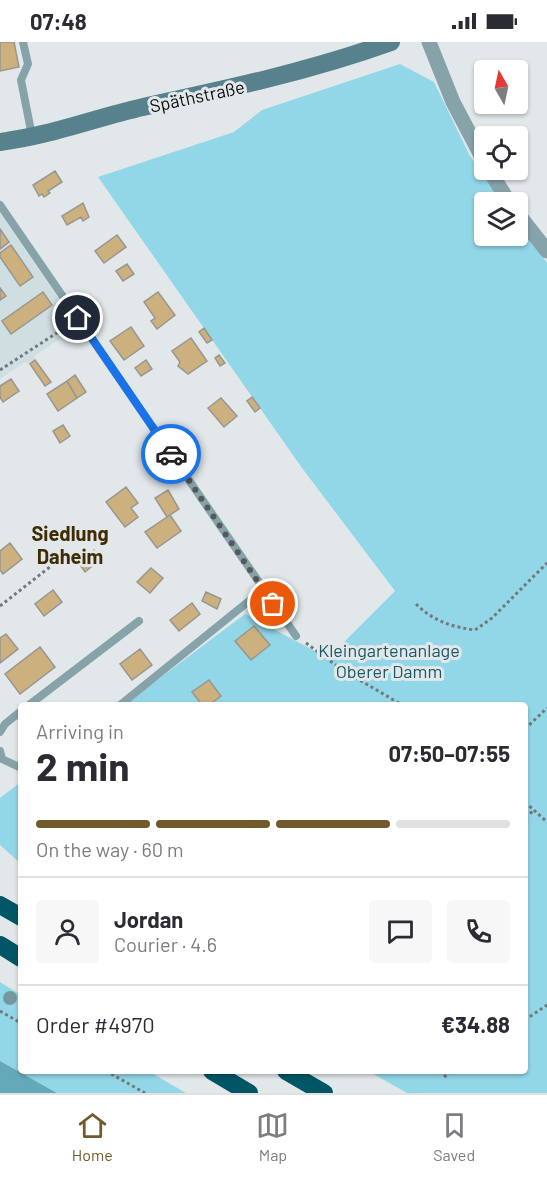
<!DOCTYPE html>
<meta charset="utf-8">
<style>
body{margin:0;font-family:Barlow,sans-serif;background:#f7f7f7;color:#2b2b33;height:100vh;display:flex;flex-direction:column;font-size:22px;white-space:nowrap}
*{box-sizing:border-box;margin:0}
p{font-size:20px;color:#7c7c81}
.icon{flex:none;width:33px;height:33px;fill:none;stroke:currentColor;stroke-width:2;stroke-linecap:round;stroke-linejoin:round}
.map{position:relative;flex:1;overflow:hidden}
.drawer{position:absolute;left:18px;top:660px;width:510px;height:372px;display:flex;flex-direction:column;background:#fff;border-radius:6px;box-shadow:0 2px 4px #0004}
.drawer>*{flex:none}
.needle{width:39px;rotate:351deg}
.fabs{position:absolute;left:474px;top:18px;display:grid;gap:12px}
.fabs a{display:grid;place-items:center;width:54px;height:54px;border-radius:6px;background:#fff;box-shadow:0 2px 4px #0004;font-size:30px}
.pin{position:absolute;display:grid;place-items:center;width:51px;height:51px;color:#fff;margin:-26px;border:3px solid #fff;border-radius:50%;box-shadow:0 2px 6px #0007}
.courier{position:absolute;display:grid;place-items:center;width:60px;height:60px;margin:-30px;border:4px solid #1a73e8;border-radius:50%;background:#fff;color:#222;box-shadow:0 2px 8px #0007}
.overview em{font-style:normal;font-weight:700}
.overview div{display:flex;flex-direction:column-reverse}
.overview{display:flex;align-items:center;justify-content:space-between;height:102px;padding:0 18px}
h1{font-size:39px;font-weight:700;line-height:45px}
.bar{display:grid;grid-template-columns:repeat(4,1fr);gap:9px 6px;align-content:center;height:72px;padding:0 18px}
.bar i{height:8px;border-radius:4px;background:#e1e1e2}
.bar .selected{background:#725a2a}
.bar p{grid-column:span 4}
.line{display:flex;align-items:center;gap:15px;padding:0 18px;border-top:2px solid #e1e1e2}
.line div{flex:1}
.round{display:grid;place-items:center;flex:none;width:63px;height:63px;border-radius:6px;background:#f7f7f7}
.status{display:flex;justify-content:space-between;align-items:center;height:42px;padding:0 30px;background:#fff;direction:ltr}
.status svg{height:16px;fill:currentColor}
.dock{display:flex;justify-content:space-around;align-items:center;height:84px;border-top:2px solid #e1e1e2;background:#fff;font-size:16px;color:#7c7c81}
.dock a{display:grid;justify-items:center;gap:3px}
.dock .selected{color:#725a2a}
.map>svg:first-child{display:block}
.built{fill:#cedee1}
.green{fill:#92d7e8}
.water{fill:#63a9b9}
.building{fill:#ccb17e;stroke:#989691;stroke-width:1.5}
.lines{fill:none;stroke-linecap:round;stroke-linejoin:round}
.path{stroke:#747879;stroke-width:3;stroke-dasharray:3 3;stroke-linecap:butt}
.service{stroke:#87a3aa;stroke-width:8}
.minor{stroke:#87a3aa;stroke-width:15}
.secondary{stroke:#57828d;stroke-width:18}
.motorway{stroke:#005665;stroke-width:18}
.tree{fill:#7598a0}
.done{stroke:#56595a;stroke-width:6;stroke-dasharray:0 10.8}
.route{stroke:#1a73e8;stroke-width:8}
.labels{text-anchor:middle;dominant-baseline:central;stroke-width:6;stroke-linejoin:round;paint-order:stroke}
.street-label{font-size:18px;fill:#0a0c0d;stroke:#e2e8ea}
.park-label{font-size:18px;fill:#1c5764;stroke:#e2e8ea}
.neighbourhood-label{font-size:20px;font-weight:bold;fill:#3f2c04;stroke:#e2e8ea}
</style>
<div class="status"><b>07:48</b><svg viewBox="0 0 49 12"><path d="M0 12V9h3v3zM5 12V6h3v6zM10 12V3h3v9zM15 12V0h3v12zM26 1h20v11H26zM47 4h2v5h-2z"/></svg></div>
<div class="map">
<svg width="547" height="1051" viewBox="0 0 547 1051">
<rect width="100%" height="100%" fill="#e2e8ea"/>
<path class="built" d="M0,171L78,285L34,314L35,318L30,322L25,320L0,337Z"/>
<path class="green" d="M400,22L434,40L470,114L503,160H484V194H518V182L547,221V1051H407L368,1029H525V663H124L245,572L328,616L395,549L302,426L98,135L234,90L262,68Z
M21,740V822L0,803V756Z
M0,940L21,953V1029H148L186,1051H57L0,1019Z"/>
<path class="water" d="M0,1019L57,1051H0Z"/>
<path class="building" d="M0,0H14L19,25L0,29Z
M55,129L62,140L48,149L50,151L44,155L42,152L39,154L33,143Z
M83,161L89,175L83,179L81,175L67,183L62,174Z
M0,187L9,200L0,207Z
M117,193L126,205L104,221L95,209Z
M11,203L33,235L20,244L0,215V211Z
M127,222L134,232L123,239L116,229Z
M0,246L6,254L0,258Z
M43,250L52,263L11,292L2,279Z
M158,250L175,273L157,287L151,279L155,276L144,260Z
M131,285L144,304L124,318L110,299Z
M204,286L212,298L207,301L199,290Z
M191,296L207,319L188,332L178,324L180,320L172,309Z
M219,313L225,321L220,324L215,316Z
M35,318L51,340L45,344L30,322Z
M146,318L152,327L141,334L135,326Z
M75,333L86,350L77,356L67,339Z
M11,337L19,349L3,360L0,355V344Z
M67,339L77,356L58,369L47,352Z
M252,355L260,366L255,370L247,359Z
M221,356L237,374L224,385L208,366Z
M63,383L70,394L60,401L53,389Z
M126,445L138,461L131,466L138,475L125,485L106,460Z
M168,448L179,467L167,475L155,456Z
M170,473L181,489L157,506L145,490Z
M10,501L22,517L3,532L0,528V509Z
M94,508L101,517L85,530L78,520Z
M151,526L163,536L150,551L137,540Z
M53,548L62,560L44,574L35,562Z
M206,550L221,557L217,567L202,559Z
M192,561L200,572L179,589L170,578Z
M254,584L270,603L251,618L235,599Z
M6,592L18,607L0,621V596Z
M40,605L55,625L20,652L5,632Z
M140,607L152,623L132,638L120,622Z
M209,638L221,654L209,663H202L192,650Z"/>
<g class="lines">
<path class="path" d="M0,328L69,283
M416,562C433,579 452,585 475,588L492,576L547,521
M0,564L60,517
M306,601L341,627L402,663
M525,687L547,666
M525,760L547,780
M525,775L535,768
M0,969L21,981
M525,978L547,963
M106,1029L145,1051
M444,1035L452,1029"/>
<path class="service" d="M23,0L28,22L21,38L32,94
M0,163L296,594
M29,663L139,579
M120,663L264,547
M0,690L5,682L21,669
M0,709L2,717L21,726"/>
<path class="minor" d="M429,0L453,60L484,119
M489,128L509,160
M518,172L547,209"/>
<path class="secondary" d="M0,100C49,94 95,76 143,65C227,47 310,29 391,0"/>
<path class="motorway" d="M0,863L21,875
M0,903L21,916
M212,1029L249,1051
M286,1029L324,1051"/>
</g>
<circle class="tree" cx="10" cy="956" r="7"/>
<g class="lines">
<path class="done" d="M171,412L273,562"/>
<path class="route" d="M78,276L171,412"/>
</g>
<g class="labels">
<g class="street-label">
<text transform="translate(197 54) rotate(-12)">Späthstraße</text>
</g>
<g class="park-label">
<text x="389" y="608">Kleingartenanlage<tspan x="389" dy="21">Oberer Damm</tspan></text>
</g>
<g class="neighbourhood-label">
<text x="70" y="491">Siedlung<tspan x="70" dy="23">Daheim</tspan></text>
</g>
</g>
</svg>
<div class="fabs">
<a><svg class="needle" viewBox="-14 -14 28 28"><path d="M0-13l5 13h-10z" fill="#e53935"/><path d="M0 13l5-13h-10z" fill="#7c7c81"/></svg></a>
<a><svg class="icon" aria-label="locate" viewBox="0 0 24 24"><circle cx="12" cy="12" r="6"/><path d="M12 2v4M12 18v4M2 12h4M18 12h4"/></svg></a>
<a><svg class="icon" aria-label="layers" viewBox="0 0 24 24"><path d="M12 4l9 5-9 5-9-5zM3 14l9 5 9-5"/></svg></a>
</div>
<div class="pin" style="left:273px;top:562px;background:#ea580c"><svg class="icon" aria-label="bag" viewBox="0 0 24 24"><path d="M5 8h14l-1 12H6zM9 8a3 3 0 0 1 6 0"/></svg></div>
<div class="pin" style="left:78px;top:276px;background:#1f2937"><svg class="icon" aria-label="home" viewBox="0 0 24 24"><path d="M3 11l9-7 9 7M6 9v11h12V9"/></svg></div>
<div class="courier" style="left:171px;top:412px"><svg class="icon" aria-label="car" viewBox="0 0 24 24"><path d="M5 17H2v-5l4-1 3-4h7l3 4 3 1v5h-3M9 17h6M6 11h13"/><circle cx="7" cy="17" r="2"/><circle cx="17" cy="17" r="2"/></svg></div>
<section class="drawer">
<div class="overview"><div><h1>2 min</h1><p>Arriving in</p></div><em>07:50–07:55</em></div>
<div class="bar"><i class="selected"></i><i class="selected"></i><i class="selected"></i><i></i><p>On the way · 60 m</p></div>
<div class="line" style="height:108px"><a class="round"><svg class="icon" aria-label="person" viewBox="0 0 24 24"><circle cx="12" cy="8" r="4"/><path d="M4 21q1-7 8-7t8 7"/></svg></a><div><b>Jordan</b><p>Courier · 4.6</p></div><a class="round"><svg class="icon" aria-label="chat" viewBox="0 0 24 24"><path d="M4 5h16v11H9l-5 4z"/></svg></a><a class="round"><svg class="icon" aria-label="phone" viewBox="0 0 24 24"><path d="M5 4h4l2 5-3 2q2 4 5 5l2-3 5 2v4C11 20 4 13 5 4z"/></svg></a></div>
<div class="line" style="height:78px"><div>Order #4970</div><b>€34.88</b></div>
</section>
</div>
<nav class="dock">
<a class="selected"><svg class="icon" aria-label="home" viewBox="0 0 24 24"><path d="M3 11l9-7 9 7M6 9v11h12V9"/></svg>Home</a>
<a><svg class="icon" aria-label="map" viewBox="0 0 24 24"><path d="M3 6l6-2 6 2 6-2v14l-6 2-6-2-6 2zM9 4v14M15 6v14"/></svg>Map</a>
<a><svg class="icon" aria-label="saved" viewBox="0 0 24 24"><path d="M7 4h10v16l-5-4-5 4z"/></svg>Saved</a>
</nav>
